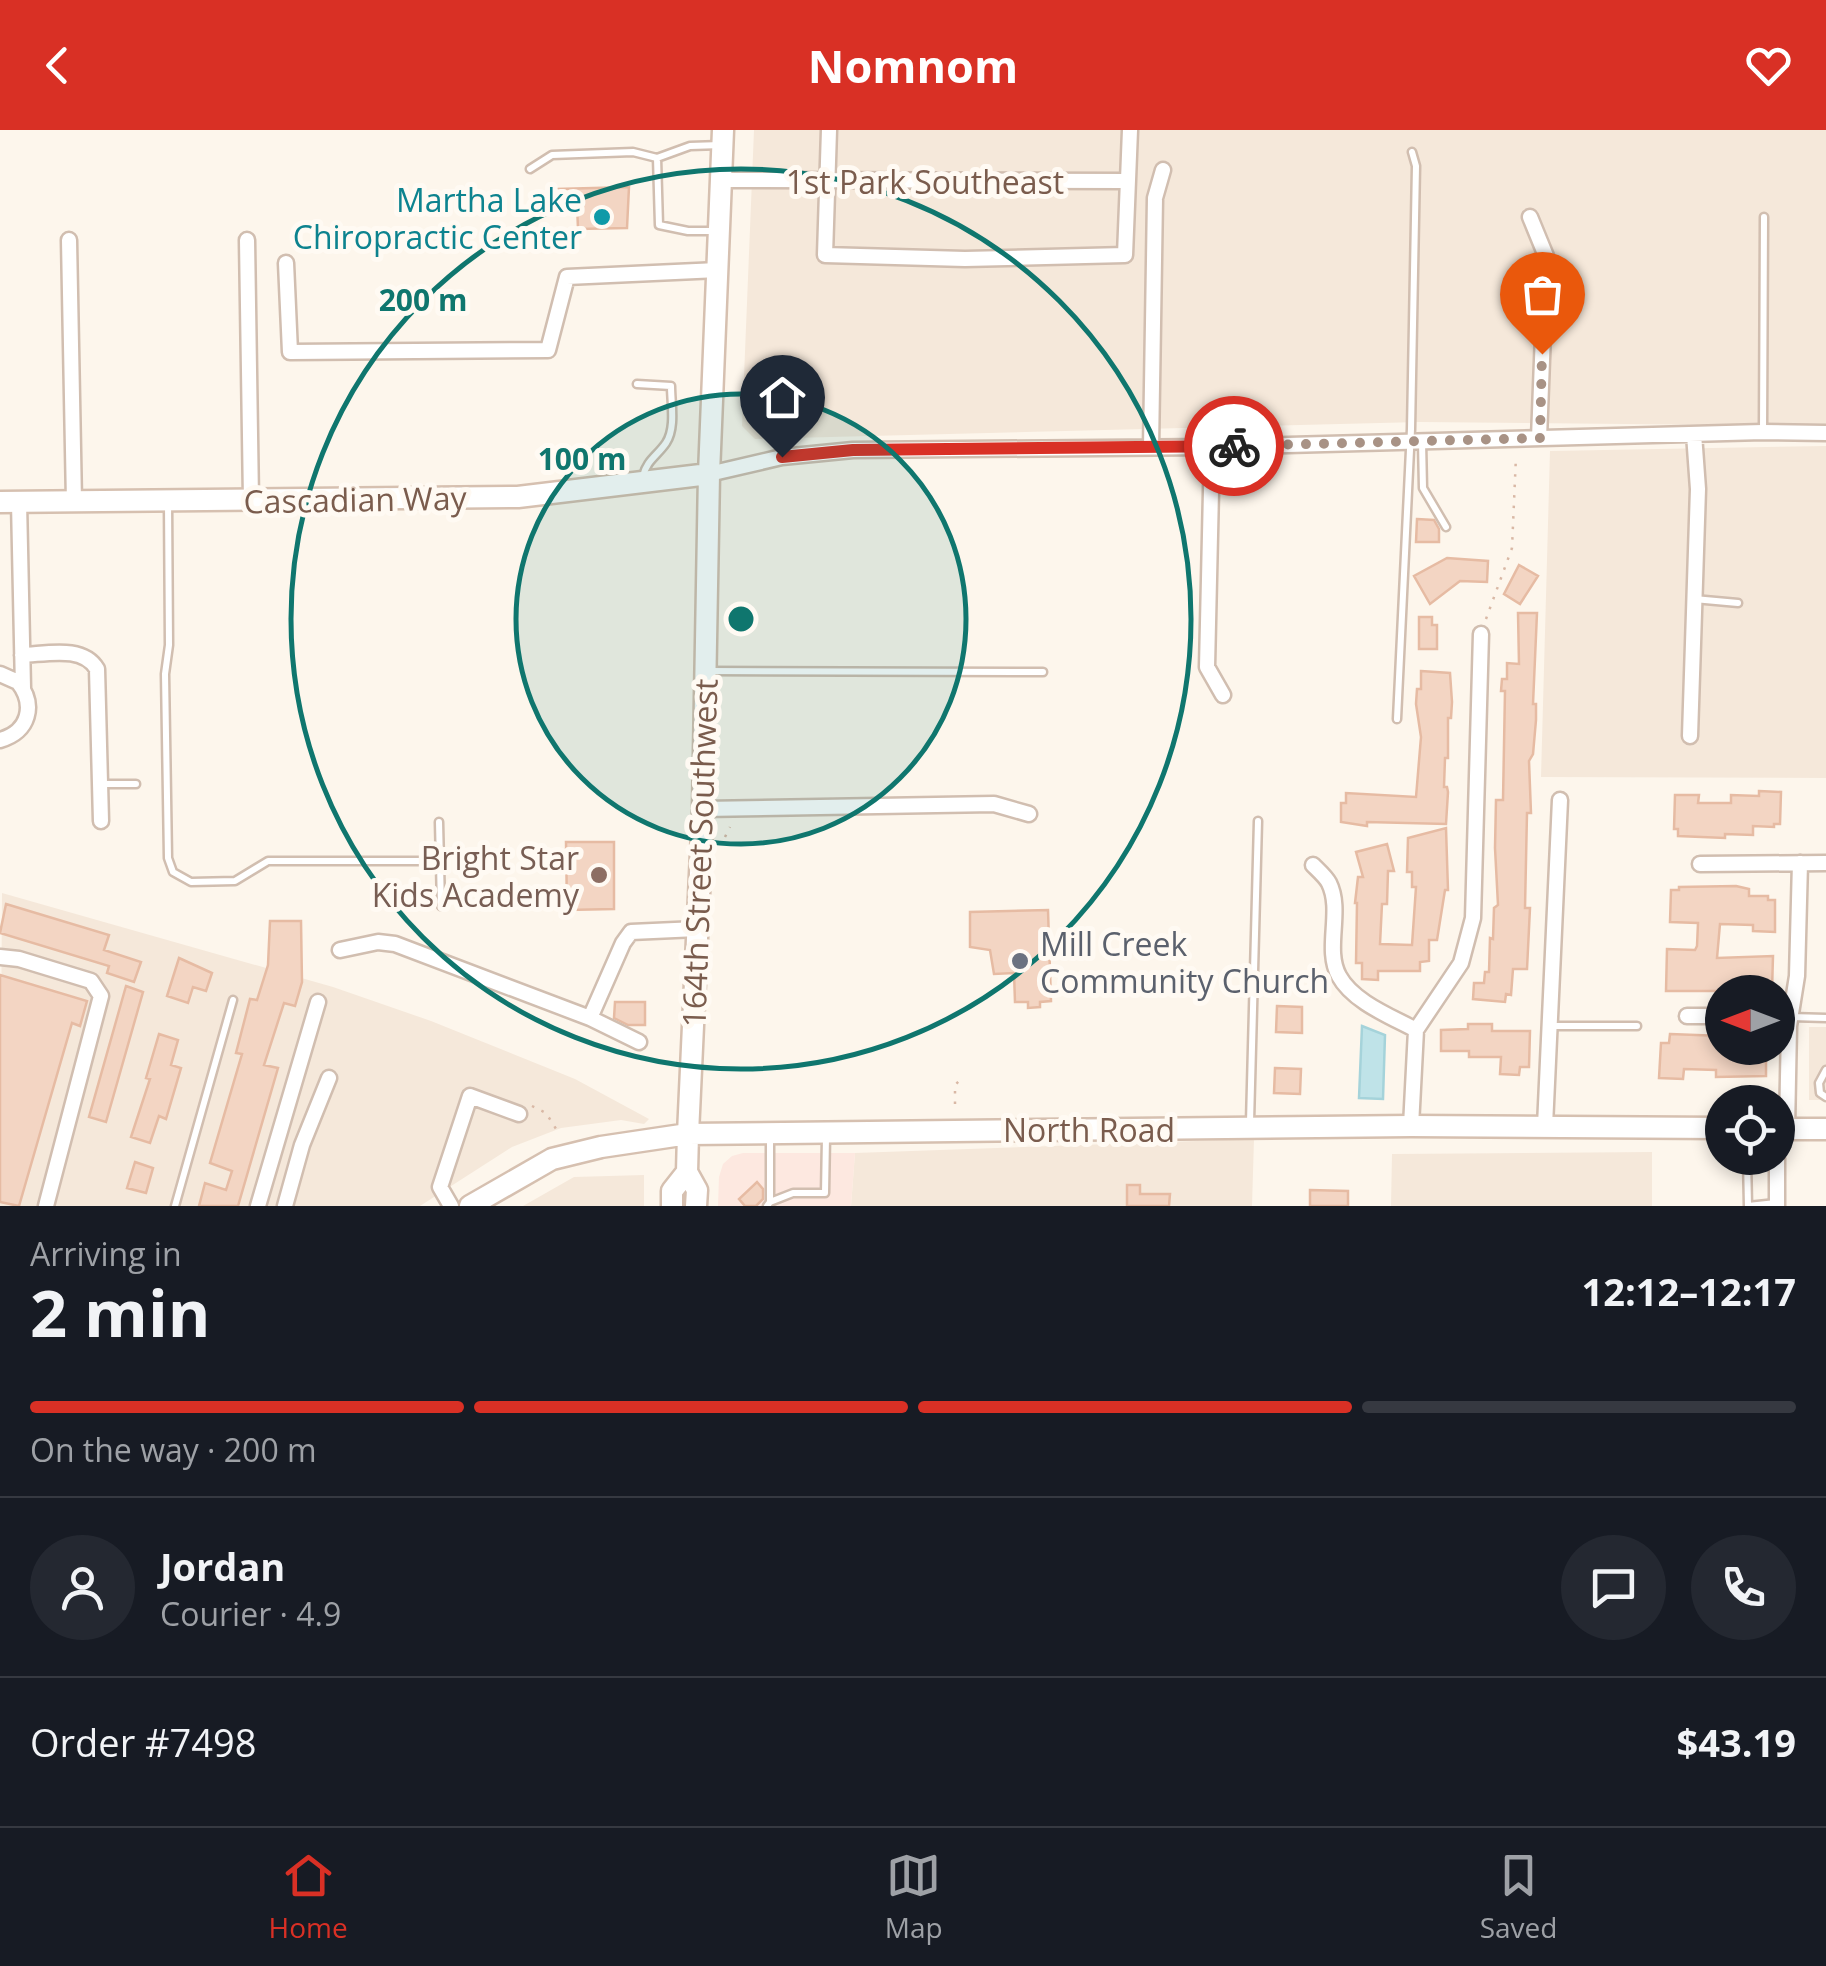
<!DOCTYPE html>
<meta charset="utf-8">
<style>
body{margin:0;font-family:"Open Sans",sans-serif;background:#242831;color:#f1f3f6;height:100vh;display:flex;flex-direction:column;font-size:38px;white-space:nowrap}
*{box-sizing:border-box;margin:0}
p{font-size:32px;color:#9ea1a6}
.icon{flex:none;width:55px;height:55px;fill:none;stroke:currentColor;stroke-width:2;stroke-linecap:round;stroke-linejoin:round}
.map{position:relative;height:1076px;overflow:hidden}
.side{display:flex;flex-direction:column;background:#171b24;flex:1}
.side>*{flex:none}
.needle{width:65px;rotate:270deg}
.tools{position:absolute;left:1705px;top:845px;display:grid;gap:20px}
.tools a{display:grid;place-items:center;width:90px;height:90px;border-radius:50%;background:#171b24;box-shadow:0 5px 15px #0003;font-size:50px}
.pin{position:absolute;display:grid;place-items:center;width:85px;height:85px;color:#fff;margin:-102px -42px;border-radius:50% 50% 50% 0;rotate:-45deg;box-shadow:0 0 10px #0007}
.pin .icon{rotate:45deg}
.courier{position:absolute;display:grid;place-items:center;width:100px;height:100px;margin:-50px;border:8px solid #d93025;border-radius:50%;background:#fff;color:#222;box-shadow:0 2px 12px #0007}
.overview em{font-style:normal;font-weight:700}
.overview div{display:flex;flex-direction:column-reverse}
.overview{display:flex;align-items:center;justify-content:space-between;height:170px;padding:0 30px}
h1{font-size:65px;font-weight:700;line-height:75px}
.bar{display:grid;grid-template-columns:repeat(4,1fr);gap:15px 10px;align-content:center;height:120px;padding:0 30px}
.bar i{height:12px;border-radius:8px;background:#363941}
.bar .selected{background:#d93025}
.bar p{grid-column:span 4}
.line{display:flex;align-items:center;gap:25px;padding:0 30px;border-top:2px solid #363941}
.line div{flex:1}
.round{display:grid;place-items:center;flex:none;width:105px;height:105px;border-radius:52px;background:#242831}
header{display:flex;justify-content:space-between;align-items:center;height:130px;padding:0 30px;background:#d93025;color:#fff;font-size:45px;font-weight:700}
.menu{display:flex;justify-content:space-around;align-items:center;height:140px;border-top:2px solid #363941;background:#171b24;font-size:28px;color:#9ea1a6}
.menu a{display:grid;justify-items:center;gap:5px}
.menu .selected{color:#d93025}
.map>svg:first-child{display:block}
.residential{fill:#f5e8da}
.commercial{fill:#fde8e0}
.water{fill:#bfe3e8;stroke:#a5d3da;stroke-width:2.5}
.building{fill:#f3d5c3;stroke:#e6bba3;stroke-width:2.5}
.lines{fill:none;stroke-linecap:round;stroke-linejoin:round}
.lane-casing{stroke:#d1beb0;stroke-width:11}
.street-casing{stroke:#d1beb0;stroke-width:19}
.secondary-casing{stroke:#d6c0b0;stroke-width:25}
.path{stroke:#d9b8a5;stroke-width:2.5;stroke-dasharray:2.5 8;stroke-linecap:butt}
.lane{stroke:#fff;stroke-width:6}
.street{stroke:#fff;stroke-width:14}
.secondary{stroke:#fff;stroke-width:20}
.done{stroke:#a89285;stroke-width:10;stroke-dasharray:0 18}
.route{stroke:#d93025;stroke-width:12}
.ring{fill:none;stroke:#0f766e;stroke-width:5}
.culture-dot{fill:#0f9aa8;stroke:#fffaf3;stroke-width:4}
.education-dot{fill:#8d6e63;stroke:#fffaf3;stroke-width:4}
.worship-dot{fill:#6b7280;stroke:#fffaf3;stroke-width:4}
.labels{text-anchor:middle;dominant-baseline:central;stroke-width:10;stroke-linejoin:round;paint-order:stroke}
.street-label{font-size:32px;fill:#7a5c4d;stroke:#fffaf3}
.culture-label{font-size:32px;fill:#0d838f;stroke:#fffaf3;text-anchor:end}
.education-label{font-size:32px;fill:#785e54;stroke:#fffaf3;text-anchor:end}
.worship-label{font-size:32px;fill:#5b616d;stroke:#fffaf3;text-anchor:start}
.centre{fill:#0f766e;stroke:#fffaf3;stroke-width:5}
.ring-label{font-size:30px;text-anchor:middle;font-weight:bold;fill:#0f766e;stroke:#fffaf3;stroke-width:10;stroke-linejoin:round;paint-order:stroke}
</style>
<header><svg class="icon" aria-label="back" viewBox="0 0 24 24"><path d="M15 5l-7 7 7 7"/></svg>Nomnom<svg class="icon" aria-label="heart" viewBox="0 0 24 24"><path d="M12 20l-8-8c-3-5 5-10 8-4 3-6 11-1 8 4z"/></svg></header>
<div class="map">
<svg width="1826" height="1076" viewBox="0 0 1826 1076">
<rect width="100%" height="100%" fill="#fdf6ec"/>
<path class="residential" d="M754,0H1826V296L1420,292L755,309L742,296Z
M1826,316V648L1541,647L1550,321Z
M2,763L333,857L431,891L575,949L649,989L644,994L621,990L561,998L512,1017L420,1076H0Z
M1809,897H1826V970H1809Z
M1254,1009L1252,1076H851L855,1023Z
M1652,1022V1076H1391L1392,1024Z
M644,1045V1076H523L574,1047Z"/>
<path class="commercial" d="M743,1023H855L851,1076H718L719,1047L723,1034L732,1026Z"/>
<path class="water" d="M1362,896L1385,905L1383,969L1359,968Z"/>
<path class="building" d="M629,57L627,98L578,99L577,74H569L568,67L559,59Z
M1417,389L1434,390L1439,399V412H1416Z
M1447,428L1488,431L1487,452L1460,451L1430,474L1414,446Z
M1519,435L1538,446L1520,474L1504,464Z
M1518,483H1537L1533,574H1536V590L1533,624L1529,631L1531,683H1527L1525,778H1530L1527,839H1513L1511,865L1506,864L1505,872L1473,869L1474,853H1484L1485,842H1489L1490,808L1493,809L1494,778L1498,775L1495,718L1496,670H1503L1505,561H1501L1502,549H1507V533L1519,534Z
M1419,487H1432V495H1437V519H1419Z
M1421,541L1450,543L1452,572L1451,588H1448V628H1445L1444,657H1447L1448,662L1446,694L1367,692V696L1341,692V673H1346V663L1416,667L1421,607L1416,574L1417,559H1421Z
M1759,661L1781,662L1780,694H1774V697L1753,696V705L1725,704V708L1678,706V699H1674L1675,665H1699L1698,673H1731V665L1759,666Z
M1446,698L1448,760H1445L1437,810H1429V831L1420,832V841H1378V850L1362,849V833H1356L1357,773H1355L1358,747H1363L1356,722L1387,714L1394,741H1388L1387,774H1382L1380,814L1412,815L1416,757H1412V742H1407L1408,708Z
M566,712H614V779L567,780Z
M1736,756L1749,759V766H1768V770H1775V802L1753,801V795L1720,794L1717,828L1773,826L1772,861H1666L1667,819L1695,820L1697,816L1698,793L1670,792L1671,760H1679V757Z
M6,774L109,805L104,820L141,832L134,852L107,843L109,836L0,803Z
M1048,780L1051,871L1040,872V877L1028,878V872H1015L1014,843L994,844L990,820L970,817V782Z
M270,791H301L302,852L295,876L284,873L264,935L278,938L238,1076H199L205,1053L226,1060L232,1041L210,1033L242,924L236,923L250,869L257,870L268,835Z
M179,828L212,843L206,861L193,857L188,873L167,866Z
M0,845L87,871L80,896L72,893L19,1076L0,1072Z
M126,856L143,862L106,992L89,987Z
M615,872H645V895H628L614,888Z
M1277,876L1302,877V903L1276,902Z
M1468,894H1492V901H1530L1529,937H1520L1519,945L1500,944L1501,927H1469V921H1441V900L1468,899Z
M159,904L178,910L171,935L181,938L166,989L159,986L150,1013L131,1007L150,949L146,948Z
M1670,904L1722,906V918H1766V946L1716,947V940L1684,939L1683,949L1659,948L1661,913H1669Z
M1275,938L1301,939L1300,964L1274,963Z
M135,1032L153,1038L146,1063L127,1058Z
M757,1052L763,1059V1069L756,1076H745L739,1069Z
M1127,1055H1140V1064H1170L1169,1076H1127Z
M1310,1060L1348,1061V1076H1310Z"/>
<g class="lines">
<defs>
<path id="lane" d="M530,39L552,25L633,22L657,28
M716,101H688L659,95L657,28L690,16L721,15
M637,254L671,256C671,273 676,298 666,313C657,326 647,330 643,346
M1763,301L1764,87
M1422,312L1423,358L1446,397
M168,372L169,515L165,544L168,728L173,742L191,752L235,751L268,731H440
M1694,469L1738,473
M708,541L1043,542
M1397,589L1411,299L1416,36L1412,22
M102,654H136
M439,692L441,776
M1791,887L1826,888
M1551,896H1637
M1826,940L1819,953L1820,963L1826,967
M1250,992L1258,691
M1747,1028L1748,1076
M770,1072L793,1063H825L826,1007
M175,1076L233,870
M767,1076L770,1072V1008
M1748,1076L1776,1073"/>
<path id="street" d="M829,0L825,125L965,129L1125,125L1130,0
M721,50L1128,51
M1530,87L1546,126L1539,308
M69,110L74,372
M247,110L251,370
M286,133L290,222L548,220L567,147L718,140
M1212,317L1207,537L1223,565
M1151,318L1155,68L1163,40
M709,344L782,327L853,320L1212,317L1763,302L1826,303
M19,372L23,558
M22,525C47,524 83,515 97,539L101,691
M0,544L18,552C36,575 29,602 0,610
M1690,606L1698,359L1694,304
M703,679L994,674L1029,684
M1700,734L1826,733
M1313,735C1318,740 1326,747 1329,753C1343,781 1324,819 1339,846C1353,872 1392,887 1416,900
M340,820L378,812L395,814L590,888L623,813L631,802L697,799
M0,827L19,829L91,851L101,866L46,1076
M1687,886H1722
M590,888L639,912
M1411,996L1416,900L1461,833L1473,788L1481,504
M1545,996L1560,670
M1787,999L1789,896L1797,846L1800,733
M258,1076L318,872
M285,1076L302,1015L329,948
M451,1076L440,1057L470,966L519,984
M1777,1076V1028"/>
<path id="secondary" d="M0,372L518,367L709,344
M1778,999H1826
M470,1076L552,1029L601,1017L688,1004L1411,996L1722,998
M672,1076V1061L687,1042
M696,1076L697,1060L687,1042L688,1004L703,679L709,344L723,0"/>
</defs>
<use href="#lane" class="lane-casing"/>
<use href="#street" class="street-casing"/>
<use href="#secondary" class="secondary-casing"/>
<path class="path" d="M1486,489L1512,418L1516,326
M725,707L730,697
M955,974V955L962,948
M532,976L546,983L558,1002"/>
<use href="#lane" class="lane"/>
<use href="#street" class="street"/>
<use href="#secondary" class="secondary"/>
</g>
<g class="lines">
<path class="done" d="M1234,316L1540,308L1542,224"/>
<path class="route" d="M782,327L853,320L1234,316"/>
</g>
<circle cx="741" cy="489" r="225" fill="#0f766e" fill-opacity=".12"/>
<g class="ring">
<circle cx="741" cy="489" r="225"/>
<circle cx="741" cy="489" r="450"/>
</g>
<circle class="culture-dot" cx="602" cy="87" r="10"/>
<circle class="education-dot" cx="599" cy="745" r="10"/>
<circle class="worship-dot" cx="1020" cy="831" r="10"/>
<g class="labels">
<g class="street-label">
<text x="925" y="51">1st Park Southeast</text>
<text transform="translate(355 369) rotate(-1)">Cascadian Way</text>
<text transform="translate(699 723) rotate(-88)">164th Street Southwest</text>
<text x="1089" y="999">North Road</text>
</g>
<g class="culture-label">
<text x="582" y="69">Martha Lake<tspan x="582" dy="37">Chiropractic Center</tspan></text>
</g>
<g class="education-label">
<text x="579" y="727">Bright Star<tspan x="579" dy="37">Kids Academy</tspan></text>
</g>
<g class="worship-label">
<text x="1040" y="813">Mill Creek<tspan x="1040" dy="37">Community Church</tspan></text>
</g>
</g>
<circle cx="741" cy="489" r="15" class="centre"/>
<g class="ring-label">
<text x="423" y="181">200 m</text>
<text x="582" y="340">100 m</text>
</g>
</svg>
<div class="tools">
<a><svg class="needle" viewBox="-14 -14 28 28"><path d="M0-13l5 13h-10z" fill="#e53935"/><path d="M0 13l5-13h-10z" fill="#9ea1a6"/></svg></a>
<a><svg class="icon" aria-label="locate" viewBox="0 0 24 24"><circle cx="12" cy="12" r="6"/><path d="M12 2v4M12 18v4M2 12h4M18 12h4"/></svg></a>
</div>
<div class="pin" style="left:1542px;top:224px;background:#ea580c"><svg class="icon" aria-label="bag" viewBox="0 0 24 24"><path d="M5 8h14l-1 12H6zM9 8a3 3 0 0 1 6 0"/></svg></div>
<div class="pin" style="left:782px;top:327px;background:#1f2937"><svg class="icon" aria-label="home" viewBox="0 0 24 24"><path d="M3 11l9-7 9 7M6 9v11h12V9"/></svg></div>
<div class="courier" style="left:1234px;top:316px"><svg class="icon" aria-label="bike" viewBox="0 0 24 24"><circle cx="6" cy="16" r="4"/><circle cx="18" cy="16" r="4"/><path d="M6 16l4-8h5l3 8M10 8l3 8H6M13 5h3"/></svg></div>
</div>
<section class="side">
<div class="overview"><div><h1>2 min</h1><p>Arriving in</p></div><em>12:12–12:17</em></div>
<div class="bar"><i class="selected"></i><i class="selected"></i><i class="selected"></i><i></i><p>On the way · 200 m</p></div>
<div class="line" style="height:180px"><a class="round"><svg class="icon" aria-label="person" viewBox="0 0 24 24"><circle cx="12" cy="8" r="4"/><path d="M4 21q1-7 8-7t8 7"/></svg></a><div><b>Jordan</b><p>Courier · 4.9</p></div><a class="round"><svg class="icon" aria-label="chat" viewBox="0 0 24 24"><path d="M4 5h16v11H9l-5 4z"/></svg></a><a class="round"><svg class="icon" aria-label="phone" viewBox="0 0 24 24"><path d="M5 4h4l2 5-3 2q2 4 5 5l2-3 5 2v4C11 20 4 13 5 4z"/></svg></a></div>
<div class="line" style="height:130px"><div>Order #7498</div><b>$43.19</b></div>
</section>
<nav class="menu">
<a class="selected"><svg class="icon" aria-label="home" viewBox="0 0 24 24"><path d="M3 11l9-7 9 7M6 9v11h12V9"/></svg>Home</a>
<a><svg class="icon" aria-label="map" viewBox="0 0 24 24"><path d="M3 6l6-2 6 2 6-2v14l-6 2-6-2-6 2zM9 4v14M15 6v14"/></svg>Map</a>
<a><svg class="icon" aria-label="saved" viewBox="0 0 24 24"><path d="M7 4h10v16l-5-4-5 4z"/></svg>Saved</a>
</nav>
